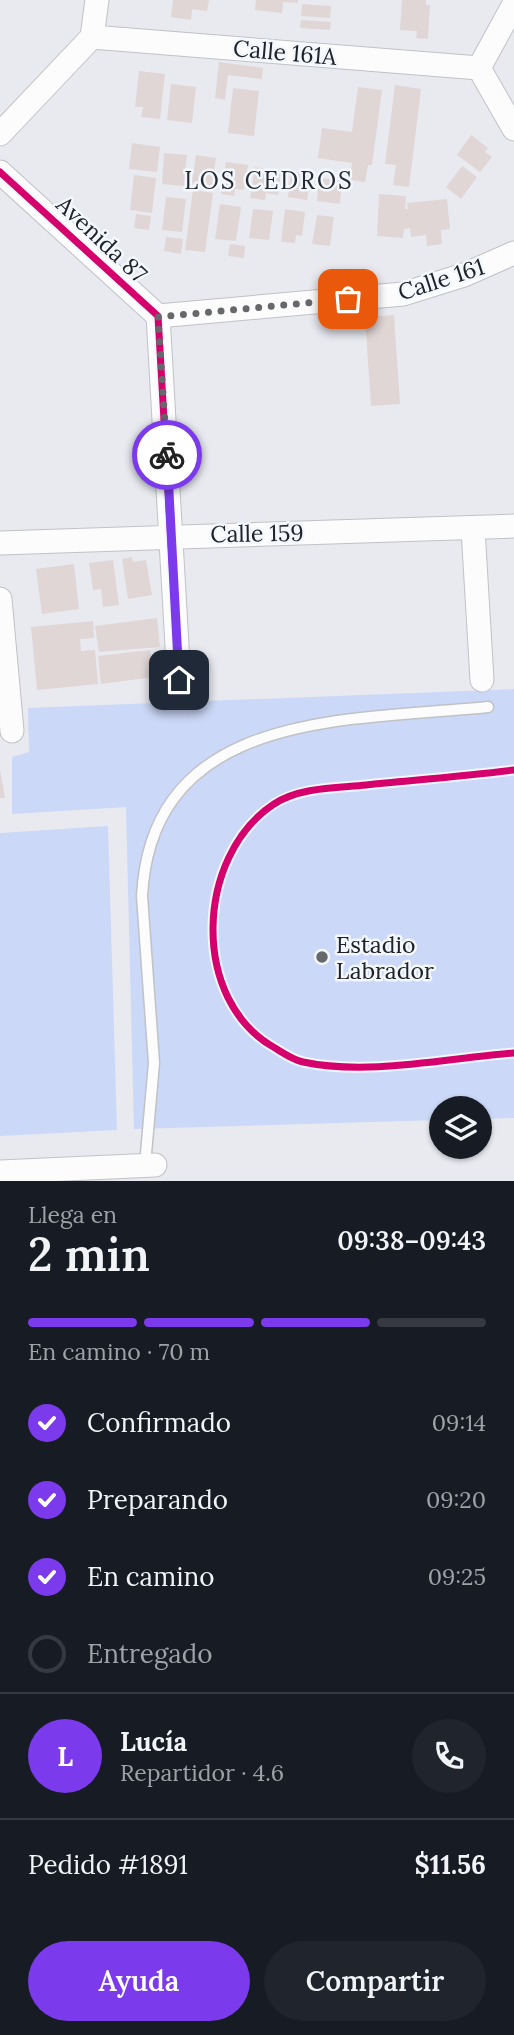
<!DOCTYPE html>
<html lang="es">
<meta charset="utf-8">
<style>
body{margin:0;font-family:Lora,serif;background:#20242c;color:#f1f3f6;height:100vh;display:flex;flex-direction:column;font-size:26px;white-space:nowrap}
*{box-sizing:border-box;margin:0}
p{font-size:23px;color:#9ea1a6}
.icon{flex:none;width:38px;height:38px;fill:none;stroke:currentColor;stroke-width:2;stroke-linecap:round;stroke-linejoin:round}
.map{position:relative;height:1181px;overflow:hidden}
.panel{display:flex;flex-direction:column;background:#171b24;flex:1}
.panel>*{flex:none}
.buttons{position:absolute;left:429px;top:1096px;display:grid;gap:14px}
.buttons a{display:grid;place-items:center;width:63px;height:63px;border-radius:50%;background:#171b24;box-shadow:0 2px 5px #0004;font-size:35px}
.pin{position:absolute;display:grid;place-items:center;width:60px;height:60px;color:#fff;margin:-30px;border-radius:14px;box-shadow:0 4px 10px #0006}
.courier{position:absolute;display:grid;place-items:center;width:70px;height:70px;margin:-35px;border:5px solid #7c3aed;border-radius:50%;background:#fff;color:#222;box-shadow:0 2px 9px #0007}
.summary em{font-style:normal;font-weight:600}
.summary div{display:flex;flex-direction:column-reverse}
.summary{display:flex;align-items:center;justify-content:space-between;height:119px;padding:0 28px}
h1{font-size:46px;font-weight:600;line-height:52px}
.bar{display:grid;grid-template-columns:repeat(4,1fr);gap:10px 7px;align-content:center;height:84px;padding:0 28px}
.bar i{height:9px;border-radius:5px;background:#363941}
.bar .on{background:#7c3aed}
.bar p{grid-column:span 4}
.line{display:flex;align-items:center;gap:18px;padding:0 28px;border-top:2px solid #363941}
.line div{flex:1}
.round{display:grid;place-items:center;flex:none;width:74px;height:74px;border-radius:37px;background:#20242c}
ol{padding:0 28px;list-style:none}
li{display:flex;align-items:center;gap:21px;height:77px}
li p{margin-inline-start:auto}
li .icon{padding:7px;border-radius:50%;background:#7c3aed;color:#fff;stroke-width:4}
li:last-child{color:#9ea1a6}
li i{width:38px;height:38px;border:4px solid #363941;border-radius:50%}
.button{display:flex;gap:14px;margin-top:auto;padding:14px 28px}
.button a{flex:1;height:80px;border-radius:42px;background:#7c3aed;color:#fff;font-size:28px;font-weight:600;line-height:80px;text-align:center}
.button a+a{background:#20242c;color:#f1f3f6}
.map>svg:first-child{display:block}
.green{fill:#cbd8f7}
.building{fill:#e0d6d5}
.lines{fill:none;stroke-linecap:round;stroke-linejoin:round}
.service-casing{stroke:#c0c2c6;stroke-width:13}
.minor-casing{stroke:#c0c2c6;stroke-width:25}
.service{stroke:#fcfcfd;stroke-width:10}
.minor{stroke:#fcfcfd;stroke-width:23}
.cycleway-casing{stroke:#f3f7fe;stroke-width:11}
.cycleway{stroke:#d6006c;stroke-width:7}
.done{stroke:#66686c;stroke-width:7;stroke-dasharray:0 12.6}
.route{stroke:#7c3aed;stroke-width:9}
.poi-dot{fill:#66686c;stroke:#f3f7fe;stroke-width:2.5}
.labels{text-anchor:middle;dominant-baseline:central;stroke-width:5;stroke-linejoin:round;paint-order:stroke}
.street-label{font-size:23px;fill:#202225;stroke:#f3f7fe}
.poi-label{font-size:23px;fill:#202225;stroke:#f3f7fe;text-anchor:start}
.neighbourhood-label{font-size:24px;letter-spacing:2px;fill:#272a31;stroke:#f3f7fe}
</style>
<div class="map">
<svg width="514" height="1181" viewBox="0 0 514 1181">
<rect width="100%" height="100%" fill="#e8eaf0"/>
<path class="green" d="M514,689V1118L480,1119V1108H441V1120L134,1129L126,807L12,814V757L29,752L28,708Z
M108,826L117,1130L0,1136V833Z"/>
<path class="building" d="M173,0H209L207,11L192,9L191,20L171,17Z
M256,0H298V3L283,2L282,13L255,10Z
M402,0H426V5H430L428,39L416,38L417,31L400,30Z
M302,4L331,6L330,18L301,16Z
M301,20L331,22L330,30L300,28Z
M219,62L263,68L262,79L228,75L225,100L215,98Z
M139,71L165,74L160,119L141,117L143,107H135Z
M171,84L196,87L192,123L167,120Z
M395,85L421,89L409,187L393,185L396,165L385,164Z
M358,87L382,90L372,165H368L365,182L350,180L352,163L318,158L322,128L352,132Z
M233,88L259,91L254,136L228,133Z
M471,135L488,148L485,152L492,157L480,172L457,155Z
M132,143L160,147L157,172L129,169Z
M164,153L187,155L184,186L162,184Z
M196,155L216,158L212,186L192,183Z
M226,162L248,165L244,190L235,189L234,196L221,194Z
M462,166L477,177L461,199L446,187Z
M255,167L281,172L278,195L266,193L265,200L250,198Z
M291,171L311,174L307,200L288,197Z
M134,175L156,178L152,213L130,210Z
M319,178L342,180L340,204L317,201Z
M193,190L213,193L205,252L185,250Z
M379,194L406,196L405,209H408L407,203L447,199L450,229L441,230L442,244L427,246L426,235L411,237L410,228L404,229L403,238L377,236Z
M166,197L186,199L182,232L162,230Z
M220,204L241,207L236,241L215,239Z
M253,209L273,211L269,240L249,238Z
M285,209L305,212L302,236L296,235L295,243L281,242Z
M136,214L151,216L149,230L134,228Z
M317,215L334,217L330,246L312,244Z
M166,237L183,239L181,254L164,251Z
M230,244L245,246L244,258L228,256Z
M394,315L400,404L371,406L365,317Z
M132,557L133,562L146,560L152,595L128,599L122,559Z
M113,560L119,605L103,607L101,589L93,590L89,563Z
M74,564L79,609L42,614L36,569Z
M157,618L160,647L99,652L95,626Z
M93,621L94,638L80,639L81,651L95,650L98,684L37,690L31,627Z
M150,650L154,677L101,684L98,656Z
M0,769L5,798H0Z"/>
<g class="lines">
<defs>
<path id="service" d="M145,1165L154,1063L142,896C152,709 349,721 488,707"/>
<path id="minor" d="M92,37L479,68
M479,68L514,4
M479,68L514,129
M0,134L92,37L97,0
M0,172L158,316L179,680
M158,316L403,294L464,275L514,253
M473,529L482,680
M0,543L514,526
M0,599L12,731
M0,1172L155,1165"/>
</defs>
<use href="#service" class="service-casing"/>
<use href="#minor" class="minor-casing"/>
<use href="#service" class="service"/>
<use href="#minor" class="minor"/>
<defs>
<path id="cycleway" d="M0,172L158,316L179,680
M514,770C465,776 416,780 366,785C337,788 300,787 274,804C195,856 190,1001 275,1048C283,1053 293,1060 303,1062C368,1076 448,1058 514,1053"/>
</defs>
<use href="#cycleway" class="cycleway-casing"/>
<use href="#cycleway" class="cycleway"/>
</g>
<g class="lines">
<path class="done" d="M167,455L158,317L348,299"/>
<path class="route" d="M167,455L179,680"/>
</g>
<circle class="poi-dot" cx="322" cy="957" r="7"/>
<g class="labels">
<g class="street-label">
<text transform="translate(285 52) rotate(5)">Calle 161A</text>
<text transform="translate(102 239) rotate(43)">Avenida 87</text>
<text transform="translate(441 279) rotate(-18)">Calle 161</text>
<text transform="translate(257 533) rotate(-1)">Calle 159</text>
</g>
<g class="poi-label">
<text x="336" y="944">Estadio<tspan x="336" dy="26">Labrador</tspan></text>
</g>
<g class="neighbourhood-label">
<text x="269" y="180">LOS CEDROS</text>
</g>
</g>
</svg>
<div class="buttons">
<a><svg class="icon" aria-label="layers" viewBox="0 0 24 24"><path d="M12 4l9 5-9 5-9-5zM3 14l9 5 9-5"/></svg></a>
</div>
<div class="pin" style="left:348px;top:299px;background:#ea580c"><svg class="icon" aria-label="bag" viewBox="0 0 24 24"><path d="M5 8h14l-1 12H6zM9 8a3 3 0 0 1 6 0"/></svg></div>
<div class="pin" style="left:179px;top:680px;background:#1f2937"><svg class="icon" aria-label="home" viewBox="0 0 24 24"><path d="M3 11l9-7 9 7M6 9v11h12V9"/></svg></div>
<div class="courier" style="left:167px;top:455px"><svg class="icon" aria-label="bike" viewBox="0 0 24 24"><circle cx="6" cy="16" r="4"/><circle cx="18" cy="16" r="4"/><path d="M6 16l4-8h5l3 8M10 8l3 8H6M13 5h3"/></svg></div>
</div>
<section class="panel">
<div class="summary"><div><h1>2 min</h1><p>Llega en</p></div><em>09:38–09:43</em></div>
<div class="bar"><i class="on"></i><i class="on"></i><i class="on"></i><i></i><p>En camino · 70 m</p></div>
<ol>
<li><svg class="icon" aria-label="check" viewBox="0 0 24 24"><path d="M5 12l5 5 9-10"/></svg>Confirmado<p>09:14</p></li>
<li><svg class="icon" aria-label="check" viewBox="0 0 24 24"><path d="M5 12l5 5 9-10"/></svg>Preparando<p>09:20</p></li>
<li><svg class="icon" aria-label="check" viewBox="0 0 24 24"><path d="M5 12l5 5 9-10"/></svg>En camino<p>09:25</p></li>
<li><i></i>Entregado</li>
</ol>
<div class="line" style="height:126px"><b class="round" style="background:#7c3aed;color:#fff">L</b><div><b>Lucía</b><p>Repartidor · 4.6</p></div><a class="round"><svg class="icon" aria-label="phone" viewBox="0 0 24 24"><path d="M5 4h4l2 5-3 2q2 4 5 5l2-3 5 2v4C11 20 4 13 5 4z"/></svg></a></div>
<div class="line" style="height:91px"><div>Pedido #1891</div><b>$11.56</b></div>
<div class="button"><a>Ayuda</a><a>Compartir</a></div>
</section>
